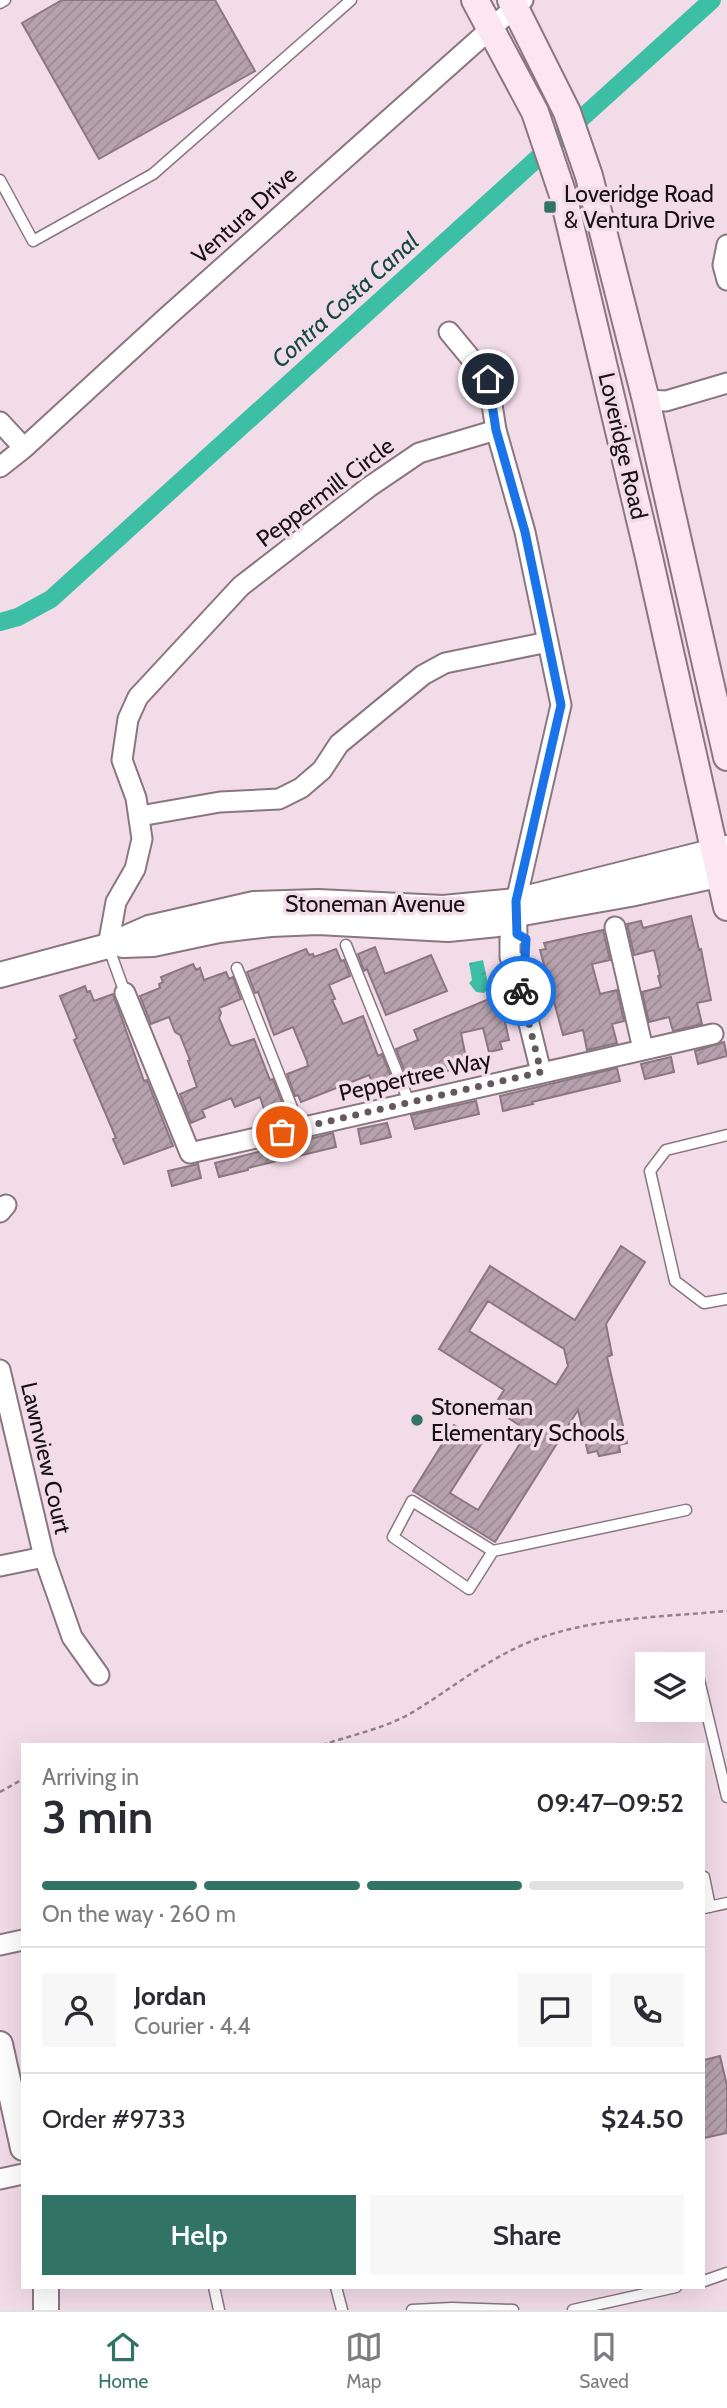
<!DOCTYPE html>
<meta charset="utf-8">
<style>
body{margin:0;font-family:Cabin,sans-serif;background:#f7f7f7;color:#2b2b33;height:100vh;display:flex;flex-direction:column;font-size:26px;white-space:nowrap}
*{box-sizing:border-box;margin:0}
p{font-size:23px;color:#7c7c81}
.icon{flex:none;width:38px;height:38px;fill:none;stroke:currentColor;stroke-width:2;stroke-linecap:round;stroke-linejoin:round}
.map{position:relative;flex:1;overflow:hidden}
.drawer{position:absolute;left:21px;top:1743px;width:684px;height:546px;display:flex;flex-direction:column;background:#fff;border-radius:0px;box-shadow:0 7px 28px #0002}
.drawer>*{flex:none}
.tools{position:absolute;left:635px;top:1652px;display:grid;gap:14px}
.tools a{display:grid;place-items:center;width:70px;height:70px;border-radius:0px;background:#fff;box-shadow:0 7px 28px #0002;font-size:35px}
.pin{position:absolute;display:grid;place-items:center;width:60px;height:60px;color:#fff;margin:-30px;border:4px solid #fff;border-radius:50%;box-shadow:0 2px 7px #0007}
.courier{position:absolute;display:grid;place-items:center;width:70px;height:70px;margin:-35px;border:5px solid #1a73e8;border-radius:50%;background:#fff;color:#222;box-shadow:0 2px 9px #0007}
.overview em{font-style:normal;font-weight:600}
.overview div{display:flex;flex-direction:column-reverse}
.overview{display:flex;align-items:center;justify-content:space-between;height:119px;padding:0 21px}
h1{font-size:46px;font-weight:600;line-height:52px}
.bar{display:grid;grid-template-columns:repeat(4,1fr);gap:10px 7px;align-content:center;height:84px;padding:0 21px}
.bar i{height:9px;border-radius:5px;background:#e1e1e2}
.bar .current{background:#317466}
.bar p{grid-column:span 4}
.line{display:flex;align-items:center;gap:18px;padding:0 21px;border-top:2px solid #e1e1e2}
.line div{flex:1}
.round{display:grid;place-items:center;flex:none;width:74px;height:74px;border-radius:0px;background:#f7f7f7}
.button{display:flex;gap:14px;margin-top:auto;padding:14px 21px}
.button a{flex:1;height:80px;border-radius:0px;background:#317466;color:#fff;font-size:28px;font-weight:600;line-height:80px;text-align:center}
.button a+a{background:#f7f7f7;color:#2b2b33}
.tab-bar{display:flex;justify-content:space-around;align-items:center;height:98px;border-top:2px solid #e1e1e2;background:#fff;font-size:19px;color:#7c7c81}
.tab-bar a{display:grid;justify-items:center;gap:4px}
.tab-bar .current{color:#317466}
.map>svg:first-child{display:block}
.water{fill:url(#water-ripples)}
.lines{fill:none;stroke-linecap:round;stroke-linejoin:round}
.canal{stroke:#3dbfa6;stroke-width:18}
.building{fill:url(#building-hatch);stroke:#8a7782;stroke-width:2;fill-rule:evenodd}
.service-casing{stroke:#8a7681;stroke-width:13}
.minor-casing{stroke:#8a7681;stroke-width:23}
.tertiary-casing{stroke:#8a7681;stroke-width:28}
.secondary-casing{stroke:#8a7681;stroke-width:30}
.path{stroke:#92828b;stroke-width:2.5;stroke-dasharray:5 3.5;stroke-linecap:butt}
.service{stroke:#fff;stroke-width:10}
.minor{stroke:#fff;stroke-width:19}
.tertiary{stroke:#fff;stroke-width:24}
.secondary{stroke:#fbe6f2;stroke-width:26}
.done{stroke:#64575e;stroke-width:7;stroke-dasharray:0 12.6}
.route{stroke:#1a73e8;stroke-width:9}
.poi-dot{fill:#317466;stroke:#f2dce8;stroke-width:2.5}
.labels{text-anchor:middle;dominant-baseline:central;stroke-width:7;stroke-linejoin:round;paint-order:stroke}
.poi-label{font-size:23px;fill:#171014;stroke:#f2dce8;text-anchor:start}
.street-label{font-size:23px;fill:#171014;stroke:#f2dce8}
.water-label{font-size:24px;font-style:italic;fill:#13493f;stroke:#f2dce8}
</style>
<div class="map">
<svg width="727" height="2310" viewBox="0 0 727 2310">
<defs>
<pattern id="water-ripples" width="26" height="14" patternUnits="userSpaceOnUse" patternTransform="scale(1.75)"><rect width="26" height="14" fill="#3dbfa6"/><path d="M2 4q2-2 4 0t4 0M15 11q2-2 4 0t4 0" fill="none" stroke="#35a38e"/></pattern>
<pattern id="building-hatch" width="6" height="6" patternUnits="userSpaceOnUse" patternTransform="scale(1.75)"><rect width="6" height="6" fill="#b6a2ad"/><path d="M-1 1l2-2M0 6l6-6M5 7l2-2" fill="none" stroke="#9c8a94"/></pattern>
</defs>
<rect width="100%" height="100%" fill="#f2dce8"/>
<path class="water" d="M483,960L489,988L484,993L476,992L469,983L472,980L469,963Z"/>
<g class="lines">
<path class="canal" d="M0,622L18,617L51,599L712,0"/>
</g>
<path class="building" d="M62,0H215L255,71L99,159L22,23Z
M691,916L699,950L701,949L711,1000L697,1003L702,1024L673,1031L669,1017L649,1022L642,992L661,987L658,976L660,975L654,950L634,955L627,924L641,921L643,928Z
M603,930L610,960L592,964L600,994L617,990L624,1021L612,1024L617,1043L587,1050L583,1030L563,1035L540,950L546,949L544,943Z
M375,947L385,974L431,955L447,991L386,1015L367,969L364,971L358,954Z
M306,949L309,955L313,954L314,957L336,949L341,961L344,960L350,976L329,985L335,999L332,1000L343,1024L363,1016L378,1056L382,1054L391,1077L373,1084L369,1075L301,1102L298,1095L295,1096L287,1074L308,1066L307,1061L293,1027L274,1035L258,992L255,993L247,972Z
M193,964L196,970L200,968L204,980L226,972L229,979L233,977L241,999L219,1008L221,1013L219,1018L230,1045L233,1046L254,1039L270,1080L273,1079L282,1102L264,1109L260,1097L235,1107L231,1098L202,1110L205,1117L191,1123L180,1094L197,1087L188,1061L190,1060L180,1035L175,1032L169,1017L151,1024L140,996L160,988L159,984L163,982L161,977Z
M85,986L87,992L90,991L94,1001L113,994L144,1081L147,1080L173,1146L124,1164L113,1139L116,1138L74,1040L77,1038L60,996Z
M499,995L509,1040L500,1042L502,1049L489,1052L483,1028L461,1033L467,1063L435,1076L432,1068L410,1076L407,1071L405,1072L396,1049L418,1040L414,1030Z
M724,1042L727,1056L698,1064L695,1051Z
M671,1057L674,1072L645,1079L641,1064Z
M617,1068L620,1081L532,1102L533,1104L503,1111L500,1096Z
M476,1101L479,1114L415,1129L411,1115Z
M387,1123L391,1137L361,1144L358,1129Z
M333,1133L336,1147L248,1168V1170L219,1177L215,1163Z
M198,1164L201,1178L172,1186L168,1171Z
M621,1246L645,1262L606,1324L612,1355L607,1357L627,1443L619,1445L620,1452L599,1456L597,1451L588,1453L578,1410L495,1542L413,1491L454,1425L483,1441L450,1493L478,1510L528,1431L493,1408L504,1390L439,1349L490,1266L575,1320ZM488,1301L564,1349L568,1366L556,1385L469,1331Z
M720,2056L727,2086V2133L704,2138V2060Z"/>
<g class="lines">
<defs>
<path id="service" d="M0,3L5,0
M0,180L33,241L153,174L351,0
M346,945L409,1102
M108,946L125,993
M237,968L300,1128
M727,1135L666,1150L650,1171L675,1281L704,1303L727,1299
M493,1551L469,1589L393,1537L412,1501L493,1551L686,1510
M698,1676L727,1797
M704,1877L710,1907
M704,1908L727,1903
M704,2281L727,2273
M214,2287L219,2310
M336,2287L342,2310
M412,2310L452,2308L513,2310
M573,2310L676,2287"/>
<path id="minor" d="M727,245L723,265L727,280
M449,332L488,379L496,430L525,532L561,705L516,901L517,934L510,939V957L517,963L519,983L541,1072
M646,400L666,401L727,383
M0,422L24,448
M0,467L24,448L168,316L523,0
M140,816L220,802L279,799L301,788L322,770L339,744L423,675L445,663L548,642
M615,927L643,1049
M108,946L116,902L135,869L142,839L136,798L122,760L128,719L138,697L241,586L369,487L419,453L496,430
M125,993L190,1153L713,1034
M0,1212L6,1205
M0,1370L44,1557L72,1637L99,1675
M0,1566L44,1557
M0,1945L23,1940
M0,2179L23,2174"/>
<path id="tertiary" d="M123,945L153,944L219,930L271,924L318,922L448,929L498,924L517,914L630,894L727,873
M0,975L108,946L149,928L254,904L318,902L443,908L516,901L727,848
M0,2044L23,2148
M46,2310V2287"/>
<path id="secondary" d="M475,0L535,112L563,195L648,553L727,907
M511,0L567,112L589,176L646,400L727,757"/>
</defs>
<use href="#service" class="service-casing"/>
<use href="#minor" class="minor-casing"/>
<use href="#tertiary" class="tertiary-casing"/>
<use href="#secondary" class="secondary-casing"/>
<path class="path" d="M322,1745C352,1735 386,1728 413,1712C454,1687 491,1656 537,1639C597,1617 664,1617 727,1611
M0,1792L23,1779"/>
<use href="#service" class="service"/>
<use href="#minor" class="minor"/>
<use href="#tertiary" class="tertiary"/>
<use href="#secondary" class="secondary"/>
</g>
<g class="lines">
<path class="done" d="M282,1132L541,1072L521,991"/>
<path class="route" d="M488,379L496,430L525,532L561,705L516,901L517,934L526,939L525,958L517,963L521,991"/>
</g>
<g class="poi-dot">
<rect x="543" y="200" width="14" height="14" rx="3.5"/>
<circle cx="417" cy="1420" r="7"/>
</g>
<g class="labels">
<g class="poi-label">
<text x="564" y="194">Loveridge Road<tspan x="564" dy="26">&amp; Ventura Drive</tspan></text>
<text x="431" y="1407">Stoneman<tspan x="431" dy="26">Elementary Schools</tspan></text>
</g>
<g class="street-label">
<text transform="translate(244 215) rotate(-42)">Ventura Drive</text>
<text transform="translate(623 446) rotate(77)">Loveridge Road</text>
<text transform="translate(325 492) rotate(-37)">Peppermill Circle</text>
<text x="375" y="904">Stoneman Avenue</text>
<text transform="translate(415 1076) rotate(-13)">Peppertree Way</text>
<text transform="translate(46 1458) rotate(77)">Lawnview Court</text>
</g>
<g class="water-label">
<text transform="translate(345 300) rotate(-42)">Contra Costa Canal</text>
</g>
</g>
</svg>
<div class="tools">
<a><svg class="icon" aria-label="layers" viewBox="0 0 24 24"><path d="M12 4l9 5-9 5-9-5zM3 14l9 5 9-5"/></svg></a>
</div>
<div class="pin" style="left:282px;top:1132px;background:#ea580c"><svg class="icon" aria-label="bag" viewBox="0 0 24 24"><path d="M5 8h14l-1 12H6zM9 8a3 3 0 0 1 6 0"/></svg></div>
<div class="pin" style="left:488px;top:379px;background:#1f2937"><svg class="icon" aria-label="home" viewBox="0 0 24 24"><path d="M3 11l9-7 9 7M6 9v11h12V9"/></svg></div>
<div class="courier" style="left:521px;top:991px"><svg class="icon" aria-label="bike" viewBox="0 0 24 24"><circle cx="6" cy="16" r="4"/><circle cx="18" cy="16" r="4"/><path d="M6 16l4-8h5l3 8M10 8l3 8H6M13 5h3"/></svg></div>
<section class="drawer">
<div class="overview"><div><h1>3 min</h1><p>Arriving in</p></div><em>09:47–09:52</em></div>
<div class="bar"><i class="current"></i><i class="current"></i><i class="current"></i><i></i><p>On the way · 260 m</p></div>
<div class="line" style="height:126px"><a class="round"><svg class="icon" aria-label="person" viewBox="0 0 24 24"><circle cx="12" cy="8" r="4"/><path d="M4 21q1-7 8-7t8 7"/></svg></a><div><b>Jordan</b><p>Courier · 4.4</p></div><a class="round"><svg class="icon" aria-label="chat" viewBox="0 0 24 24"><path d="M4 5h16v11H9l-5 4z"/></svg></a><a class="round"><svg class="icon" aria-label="phone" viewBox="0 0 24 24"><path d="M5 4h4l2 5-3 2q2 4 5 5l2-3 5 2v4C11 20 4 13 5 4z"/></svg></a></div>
<div class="line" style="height:91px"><div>Order #9733</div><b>$24.50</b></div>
<div class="button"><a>Help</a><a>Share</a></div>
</section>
</div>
<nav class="tab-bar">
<a class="current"><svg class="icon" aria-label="home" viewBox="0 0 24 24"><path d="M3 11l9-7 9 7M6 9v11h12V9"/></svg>Home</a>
<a><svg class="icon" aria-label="map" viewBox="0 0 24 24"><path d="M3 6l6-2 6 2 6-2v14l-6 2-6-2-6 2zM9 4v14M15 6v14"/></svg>Map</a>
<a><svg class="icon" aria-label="saved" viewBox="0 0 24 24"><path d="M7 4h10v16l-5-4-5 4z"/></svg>Saved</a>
</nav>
